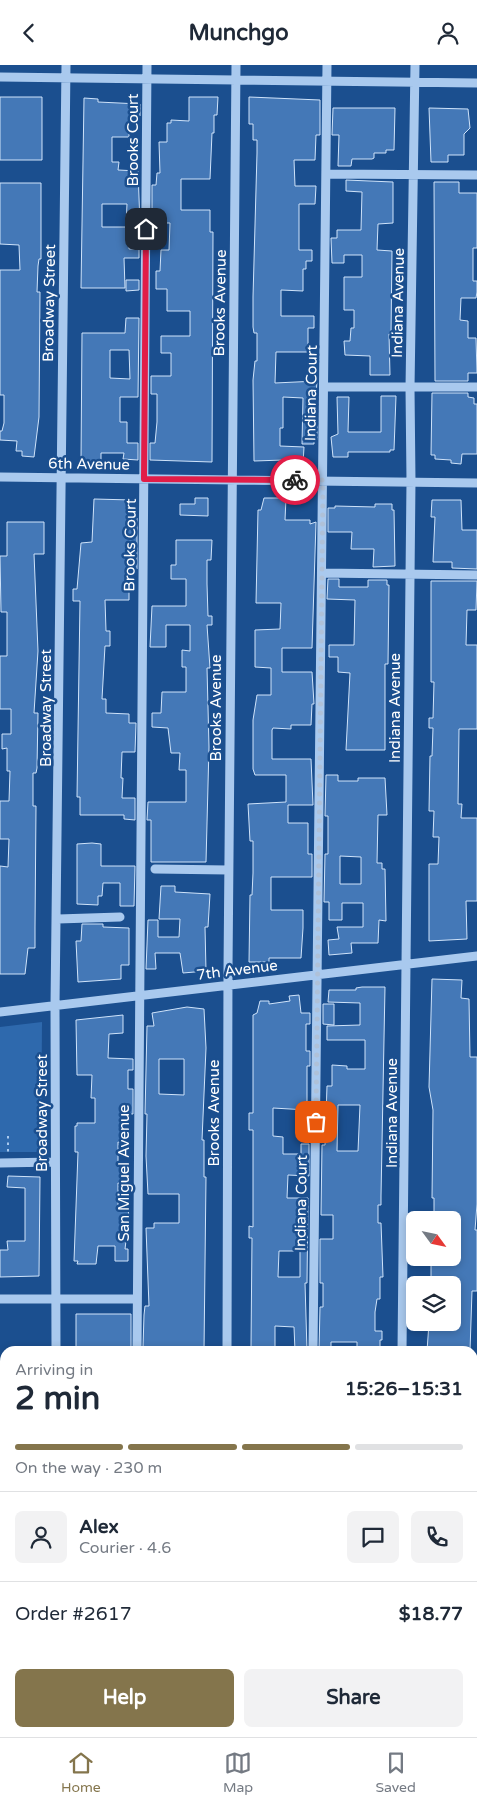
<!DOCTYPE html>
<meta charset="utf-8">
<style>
body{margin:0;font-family:"Varela Round",sans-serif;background:#f2f2f3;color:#1f2937;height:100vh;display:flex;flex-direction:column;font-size:19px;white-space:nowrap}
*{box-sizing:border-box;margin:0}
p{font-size:16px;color:#747a83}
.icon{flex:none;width:28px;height:28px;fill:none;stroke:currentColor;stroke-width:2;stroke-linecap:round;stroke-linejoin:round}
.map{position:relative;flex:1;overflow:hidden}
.panel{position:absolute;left:0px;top:1281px;width:478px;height:391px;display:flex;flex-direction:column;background:#fff;border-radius:15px 15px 0 0;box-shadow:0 2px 8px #0003}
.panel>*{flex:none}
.needle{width:32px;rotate:123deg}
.tools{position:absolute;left:406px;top:1146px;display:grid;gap:10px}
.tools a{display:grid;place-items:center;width:55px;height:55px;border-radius:8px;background:#fff;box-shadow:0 2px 8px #0003;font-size:25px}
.pin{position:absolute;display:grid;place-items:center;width:42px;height:42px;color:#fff;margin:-21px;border-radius:10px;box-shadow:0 2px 8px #0006}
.courier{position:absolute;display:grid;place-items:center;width:50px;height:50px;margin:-25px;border:4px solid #e11d48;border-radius:50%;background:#fff;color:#222;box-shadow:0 1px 6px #0007}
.summary em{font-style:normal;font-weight:700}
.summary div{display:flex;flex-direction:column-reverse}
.summary{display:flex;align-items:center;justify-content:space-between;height:85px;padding:0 15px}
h1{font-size:32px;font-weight:700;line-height:38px}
.bar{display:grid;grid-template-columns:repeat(4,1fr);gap:8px 5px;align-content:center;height:60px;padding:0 15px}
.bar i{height:6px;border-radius:4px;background:#e0e1e3}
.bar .current{background:#84754c}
.bar p{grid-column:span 4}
.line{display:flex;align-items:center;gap:12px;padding:0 15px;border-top:1px solid #e0e1e3}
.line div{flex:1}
.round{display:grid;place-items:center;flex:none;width:52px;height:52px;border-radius:8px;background:#f2f2f3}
.primary-button{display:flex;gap:10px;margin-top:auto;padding:10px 15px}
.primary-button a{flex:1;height:58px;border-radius:8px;background:#84754c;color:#fff;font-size:20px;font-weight:700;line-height:58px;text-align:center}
.primary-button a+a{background:#f2f2f3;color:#1f2937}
header{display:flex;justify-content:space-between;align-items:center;height:65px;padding:0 15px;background:#fff;font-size:22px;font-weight:700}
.tabs{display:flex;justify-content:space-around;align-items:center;height:70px;border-top:1px solid #e0e1e3;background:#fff;font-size:14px;color:#747a83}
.tabs a{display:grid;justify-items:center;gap:2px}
.tabs .current{color:#84754c}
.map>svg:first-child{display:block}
.green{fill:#2e69ad}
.building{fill:#4478b7;stroke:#cfe3fa;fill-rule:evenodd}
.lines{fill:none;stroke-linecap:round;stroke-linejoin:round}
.path{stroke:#a9c9ee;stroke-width:2;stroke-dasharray:2.5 4;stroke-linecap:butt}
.minor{stroke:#a9c9ee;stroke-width:9}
.highway{stroke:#fff;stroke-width:15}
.done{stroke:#afc1d8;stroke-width:5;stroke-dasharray:0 9}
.route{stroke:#e11d48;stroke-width:6}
.labels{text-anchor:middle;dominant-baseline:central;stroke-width:5;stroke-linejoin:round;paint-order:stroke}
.street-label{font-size:15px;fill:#fff;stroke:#1b4f8f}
</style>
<header><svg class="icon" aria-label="back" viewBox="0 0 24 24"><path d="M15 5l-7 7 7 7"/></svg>Munchgo<svg class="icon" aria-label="person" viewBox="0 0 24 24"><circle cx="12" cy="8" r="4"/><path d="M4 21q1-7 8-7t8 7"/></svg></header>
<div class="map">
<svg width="477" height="1672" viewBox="0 0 477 1672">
<rect width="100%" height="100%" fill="#1b4f8f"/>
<path class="green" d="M42,957L41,1087H0V962Z"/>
<path class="building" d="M0,32H42V95H0Z
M189,32H218L217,50H214V68H212L210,114H181V145H210V167H213L212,397L150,395V378H155L157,357V329H151V311H171V288H161V271H190V246H167V224H156V206H160L161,185H169L170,158H152V120H156L157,108H160L159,77H167V58H171V55L189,56Z
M249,32L320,35V70H316L315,95H294L295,121H316L315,139H299V185H312V196H306V204H303V226L281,225V251H314V263H308V287H276L275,318L317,316L314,358H317V375L314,374V379H302L303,333L283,332V363H280V381L304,382L303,399L284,395L254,396L253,315L255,296H257V268H254L253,262V232L257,88V75H253V59H249Z
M84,33L98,34V37L140,39V51H129V72H112V97H119L118,105L138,106L140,159H126L127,139H102V162H129V184H139V193H124L125,223H81Z
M333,43H395L394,85H386V88H374V93L372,94H352L351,101H338L339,70H332Z
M429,43L468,44L470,63L464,69V90H448V97H431Z
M346,115L393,117V158L378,159L377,185L392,186L391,269H389L390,310H370V291L345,290L344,276H350L351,263H354V245H344V212H362V190H344V198H332L331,173H337V165H361L362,127L346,126Z
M434,117H459V128H477V183H473V216H477V227L476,233H461L460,255L468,256V273H476L477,308H468V316H435Z
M0,118H41V194H39L38,201L37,227H40L39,352L34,392L22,391V386H16L17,376L0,375V366H2L4,358V330H0V205H20L19,180L0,179Z
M126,215H139V225L126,226Z
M126,253H139L138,332H120V357H127V378H138V395L123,394L124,388H101V396H81L82,268H125ZM110,285H129L130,314L110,313Z
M432,328H468V332L474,333V339H477V389H462L461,399L451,398V395L435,394V390H431Z
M381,331H396L394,385H390V387H348V392H333L331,372L338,369L337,332H349L348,367H381Z
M195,433H208V451L180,450V439H195Z
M264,433H286L285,455H310V459L316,457L312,583H282V607H312L314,639H312L311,660H291V664L273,663L272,665V694H311L313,740H288V758H308V789H312V812H271V845H303V863L301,893H269V897H249L250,830H252L253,808V776H250L248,739L286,737V710H255L253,704V655L257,630H271V603L255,602V565L280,564L281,538H256L258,445H261Z
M94,434L132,435L131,453H137V504H129V535H105L106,566H110V581H105L102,634H106V648L129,649V658H136L135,687H122L121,713H123L122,733H135V755L124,754V750H80V732H77L80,536H73V524H77L81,478L92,477Z
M432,435H461L462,465H477V504L452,503V497H433L435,452H431Z
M375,439H392V445H394L395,501L373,502L374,484H351L352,467H328V443H335V441L375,442Z
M7,457H44V489H34L38,586L34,648H38L37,703L36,708H33V741H36L35,862V883H28L25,909H0V801L8,802L9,774H0V736H9L10,706H7V683L2,684V669H11V644H0V591H7V547H1L0,491H7Z
M176,475H212L211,495H207V519L208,551H212V560H207L210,603H207L209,682L206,797H151V755H147L148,737H186V705H179L180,688H171L168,663L152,662V648H161L162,627H186V602H182V585L190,586V560H166V582H150L152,541H186V514H171V500H176Z
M328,514H339V522H368V515H387V520H389L388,599H385V685H346L350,608L338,607V592H329V580H354L355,535L327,534Z
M431,516H477L476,545H467L466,580H477V664H459L458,739H462L461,753H477V836H466L467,874L429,876V799H438L439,772H433L434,746H429L430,691H432L433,663H429V653H433L434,617H431Z
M326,710H338V716H358V713H385L387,750H378L377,798H382V804H385L386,856L379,855L378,878H351L352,888L329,890L328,875L339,874L337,862H363V838H342V855H329V837H324L325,789H328V751H325ZM340,791L361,792V819H340Z
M92,778L101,779V801H135L134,841H120V818H103L102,831H98V840L77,839V779Z
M161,821H175V827L210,829L208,862H205L206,906L183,908L180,888H155L156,904H146L148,855H158V872H179L180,854H159Z
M82,859H103V862L129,863V900H121V914L78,917L76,876H81Z
M432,914L462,915L461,933L469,934L470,992H477V1139L475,1165H477V1226H472L470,1286H427L429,1258H452V1227L457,1220H431V1192H452V1155H434V1133H432L433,1045L429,1022Z
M362,922H385L381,1131V1140H378V1158H381L383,1212H380V1234H377L375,1247V1266H382V1275H380V1286H357V1277H331V1286H319L320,1242H323V1218H320V1174H333V1150H321L322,1080H325L327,1021H332V1000L347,1001V1004H365V975H327V961L360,960V938L328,937L329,925H356V923ZM338,1040H360L358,1086H337Z
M299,930L301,948H310V959H306V986H310V1001H307V1045L273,1043V1071L283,1072V1089H301V1079H309V1111L288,1110L287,1133H308L307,1218H305L307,1286H295L294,1262L275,1261V1286H254L255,1282H251L252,1173H249V1161L253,1162V1065H249V1048H253V950L257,948L260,936H269V939L290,936L289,931ZM279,1186H300V1212H278Z
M323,939H334V960L323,959Z
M187,942L204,944L206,983L202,1075H204V1112H206L204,1286H156V1282H143L144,1250L145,1241H149L146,1163H154V1158H179V1129H148L146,1091L147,1049H145L147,961H154L152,948ZM159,994H184V1030L159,1029Z
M123,950V968L109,969L108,993L133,994V1005H128V1024H133V1049H125L123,1077H118V1101H128V1118H118V1145H128L129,1151L125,1184H128V1196H115V1181H98L96,1199H77L78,1196H74L78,1087H75V1061H77V1058H95V1033H91L92,1010H77L76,955Z
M8,1111L40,1112L39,1211L0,1212V1185H8L7,1176H25V1123L7,1122Z
M76,1249H131V1283L129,1285L76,1284Z"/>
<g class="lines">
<path class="path" d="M8,1071V1089"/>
<path class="minor" d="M0,12L477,18
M326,109L477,110
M325,322H477
M0,412L477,418
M322,508L477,510
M155,804L228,805
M58,854L120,852
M0,947L477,891
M0,1098L55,1097
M0,1234H137
M56,1286L55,940L66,0
M137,1286L147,0
M227,1286L228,904L236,0
M313,1286L327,0
M402,1286L411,416L410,323L415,0
M0,1315H5
M472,1451H477
M472,1596L477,1594
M139,1668L141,1672
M283,1668L285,1672
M377,1668L379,1672
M469,1668L471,1672
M52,1672V1668
M323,1672L331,1668"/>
<path class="highway" d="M472,1519L477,1517
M169,1672L178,1668"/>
</g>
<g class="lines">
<path class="done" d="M295,415H323L316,1057"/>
<path class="route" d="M146,164L144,414L295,415"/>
</g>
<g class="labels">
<g class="street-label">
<text transform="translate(133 75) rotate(-90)">Brooks Court</text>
<text transform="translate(49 238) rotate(-89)">Broadway Street</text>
<text transform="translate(220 238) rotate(-89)">Brooks Avenue</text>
<text transform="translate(398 238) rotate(-89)">Indiana Avenue</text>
<text transform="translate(311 328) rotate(-89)">Indiana Court</text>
<text transform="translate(89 399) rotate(1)">6th Avenue</text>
<text transform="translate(130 480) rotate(-89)">Brooks Court</text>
<text transform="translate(46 643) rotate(-90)">Broadway Street</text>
<text transform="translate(216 643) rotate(-90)">Brooks Avenue</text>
<text transform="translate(395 643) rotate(-90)">Indiana Avenue</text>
<text transform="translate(237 905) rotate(-7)">7th Avenue</text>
<text transform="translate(42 1048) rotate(-90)">Broadway Street</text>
<text transform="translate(214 1048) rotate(-90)">Brooks Avenue</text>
<text transform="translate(392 1048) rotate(-90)">Indiana Avenue</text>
<text transform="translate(124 1108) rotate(-90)">San Miguel Avenue</text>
<text transform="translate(301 1138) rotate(-89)">Indiana Court</text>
</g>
</g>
</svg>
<div class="tools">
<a><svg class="needle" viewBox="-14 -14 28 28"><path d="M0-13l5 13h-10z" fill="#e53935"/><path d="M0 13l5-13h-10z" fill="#747a83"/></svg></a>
<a><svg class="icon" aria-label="layers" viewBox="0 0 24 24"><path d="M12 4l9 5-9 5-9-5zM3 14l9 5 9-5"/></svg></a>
</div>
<div class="pin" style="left:316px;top:1057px;background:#ea580c"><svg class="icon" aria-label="bag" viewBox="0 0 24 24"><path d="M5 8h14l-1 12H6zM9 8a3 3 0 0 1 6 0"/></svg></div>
<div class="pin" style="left:146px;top:164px;background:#1f2937"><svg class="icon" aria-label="home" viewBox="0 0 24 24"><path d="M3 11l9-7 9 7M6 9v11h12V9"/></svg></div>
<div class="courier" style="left:295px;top:415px"><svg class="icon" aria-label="bike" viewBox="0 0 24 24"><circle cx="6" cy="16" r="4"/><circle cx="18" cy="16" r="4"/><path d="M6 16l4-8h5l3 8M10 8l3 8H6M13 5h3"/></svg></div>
<section class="panel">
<div class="summary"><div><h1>2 min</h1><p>Arriving in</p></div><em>15:26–15:31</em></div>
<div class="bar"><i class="current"></i><i class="current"></i><i class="current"></i><i></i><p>On the way · 230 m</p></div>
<div class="line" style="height:90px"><a class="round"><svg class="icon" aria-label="person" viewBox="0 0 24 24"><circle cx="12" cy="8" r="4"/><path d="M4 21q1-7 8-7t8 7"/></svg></a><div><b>Alex</b><p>Courier · 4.6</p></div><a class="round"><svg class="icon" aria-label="chat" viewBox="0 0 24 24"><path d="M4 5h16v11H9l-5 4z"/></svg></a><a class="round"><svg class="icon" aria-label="phone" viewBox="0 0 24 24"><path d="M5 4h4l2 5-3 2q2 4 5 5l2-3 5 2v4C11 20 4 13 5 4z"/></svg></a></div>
<div class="line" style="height:65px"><div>Order #2617</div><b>$18.77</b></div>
<div class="primary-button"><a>Help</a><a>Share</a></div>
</section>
</div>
<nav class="tabs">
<a class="current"><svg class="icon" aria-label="home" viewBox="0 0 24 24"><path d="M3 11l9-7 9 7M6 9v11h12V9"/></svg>Home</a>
<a><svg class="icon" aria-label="map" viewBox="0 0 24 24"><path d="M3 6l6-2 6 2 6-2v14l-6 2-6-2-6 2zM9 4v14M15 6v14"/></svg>Map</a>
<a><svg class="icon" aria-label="saved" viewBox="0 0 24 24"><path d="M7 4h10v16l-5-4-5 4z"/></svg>Saved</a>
</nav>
